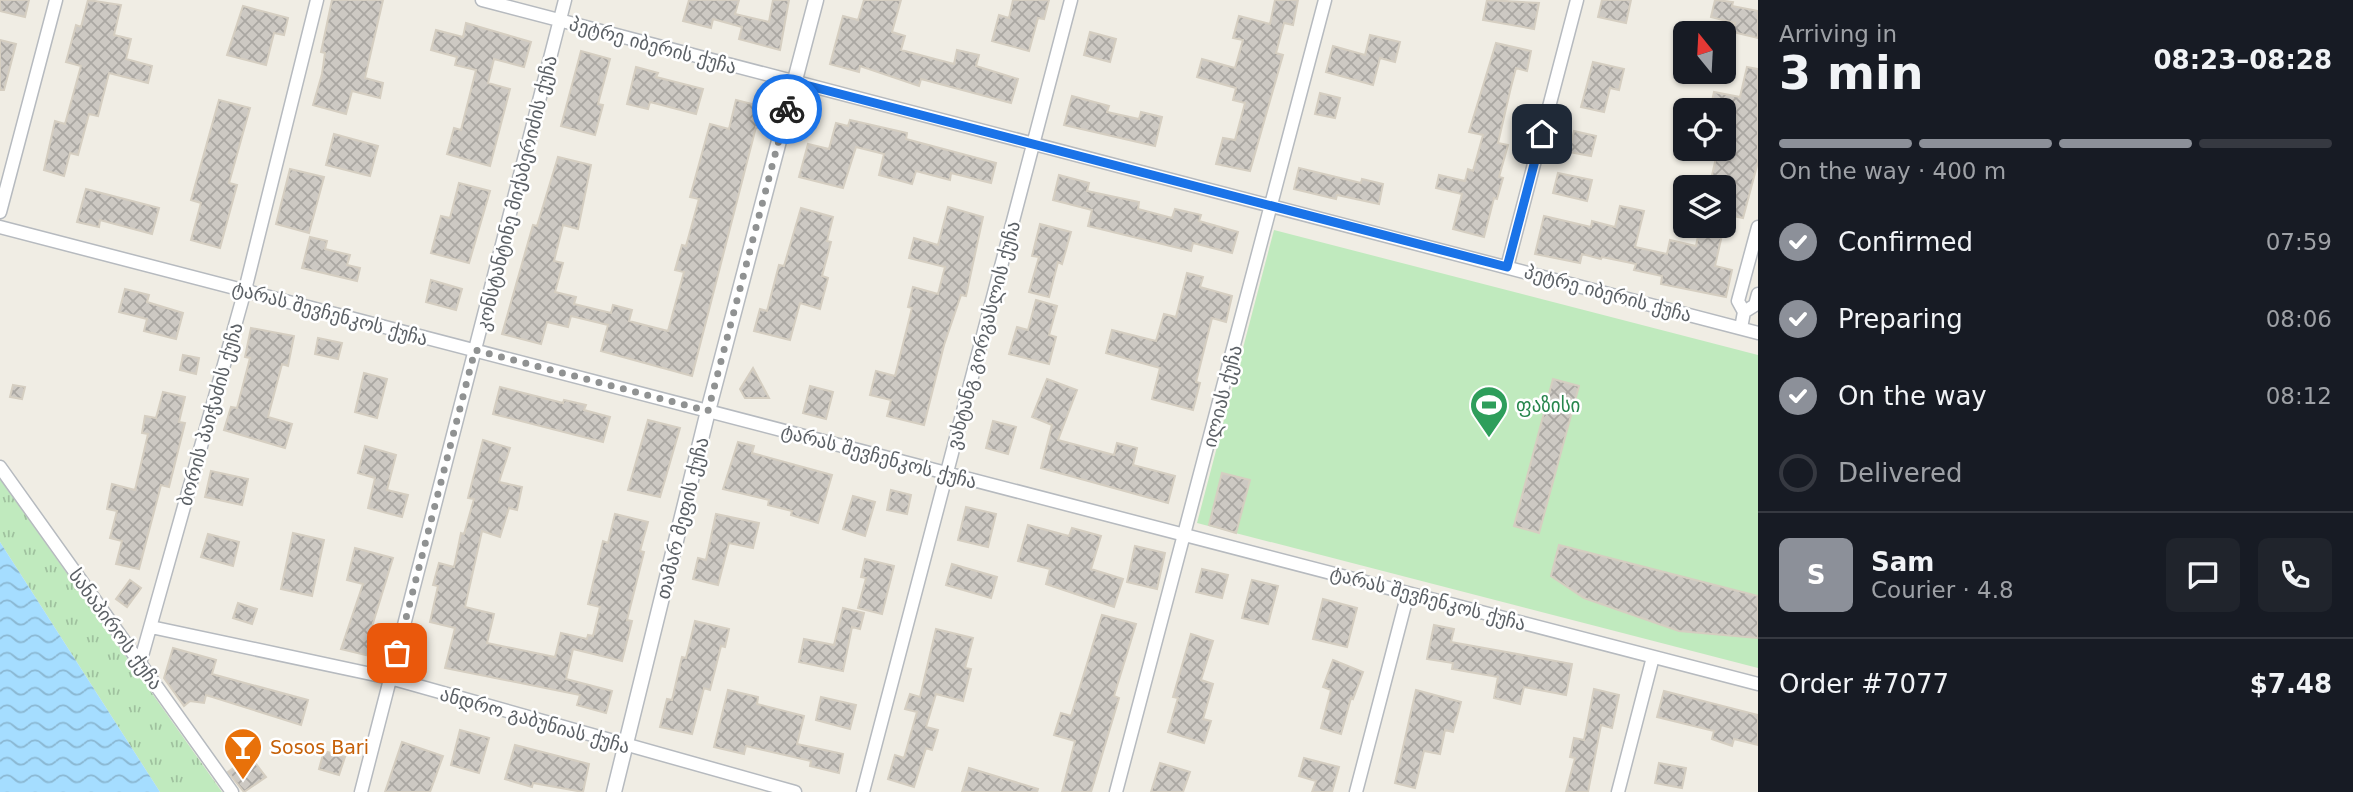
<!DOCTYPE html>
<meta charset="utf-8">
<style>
body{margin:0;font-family:"DejaVu Sans","Noto Sans Georgian",sans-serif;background:#20242c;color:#f1f3f6;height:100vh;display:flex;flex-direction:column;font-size:26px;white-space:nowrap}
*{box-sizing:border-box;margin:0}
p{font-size:23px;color:#9ea1a6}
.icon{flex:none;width:38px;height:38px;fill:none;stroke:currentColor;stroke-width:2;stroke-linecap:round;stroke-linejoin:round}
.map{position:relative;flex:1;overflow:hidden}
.sheet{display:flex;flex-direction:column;background:#171b24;width:595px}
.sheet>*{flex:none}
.needle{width:46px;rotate:342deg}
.fabs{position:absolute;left:1673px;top:21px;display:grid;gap:14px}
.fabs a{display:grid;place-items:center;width:63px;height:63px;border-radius:10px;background:#171b24;box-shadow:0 2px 5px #0004;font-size:35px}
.pin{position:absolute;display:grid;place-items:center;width:60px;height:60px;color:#fff;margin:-30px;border-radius:14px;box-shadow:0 4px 10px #0006}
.courier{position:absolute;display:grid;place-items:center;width:70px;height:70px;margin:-35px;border:5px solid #1a73e8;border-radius:50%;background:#fff;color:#222;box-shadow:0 2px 9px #0007}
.headline em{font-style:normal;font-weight:700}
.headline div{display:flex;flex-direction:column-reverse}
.headline{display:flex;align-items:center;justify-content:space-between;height:119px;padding:0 21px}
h1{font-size:46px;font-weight:700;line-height:52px}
.bar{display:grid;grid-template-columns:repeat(4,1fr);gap:10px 7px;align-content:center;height:84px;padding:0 21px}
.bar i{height:9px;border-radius:5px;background:#363941}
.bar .selected{background:#8c9099}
.bar p{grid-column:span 4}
.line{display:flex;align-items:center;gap:18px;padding:0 21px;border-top:2px solid #363941}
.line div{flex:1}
.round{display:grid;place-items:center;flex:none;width:74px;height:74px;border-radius:10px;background:#20242c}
ol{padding:0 21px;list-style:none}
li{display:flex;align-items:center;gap:21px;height:77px}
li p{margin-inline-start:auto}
li .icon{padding:7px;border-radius:50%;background:#8c9099;color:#fff;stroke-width:4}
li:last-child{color:#9ea1a6}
li i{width:38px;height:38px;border:4px solid #363941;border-radius:50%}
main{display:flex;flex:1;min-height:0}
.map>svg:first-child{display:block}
.grass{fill:url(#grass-tufts)}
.garden{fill:#c0eabe}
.water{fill:url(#water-waves)}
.building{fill:url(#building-cross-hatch);stroke:#d5cec1;stroke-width:2}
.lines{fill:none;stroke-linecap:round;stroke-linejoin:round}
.minor-casing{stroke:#b6babf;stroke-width:15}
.tertiary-casing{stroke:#b6babf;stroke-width:17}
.minor{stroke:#fff;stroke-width:12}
.tertiary{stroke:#fff;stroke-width:14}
.done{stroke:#909292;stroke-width:7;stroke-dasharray:0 12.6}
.route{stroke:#1a73e8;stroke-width:9}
.labels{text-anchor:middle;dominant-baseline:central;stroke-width:5;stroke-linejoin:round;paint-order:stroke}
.street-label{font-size:19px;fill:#5c6166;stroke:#fff}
.leisure-label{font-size:19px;fill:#27864d;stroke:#fff;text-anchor:start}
.food-label{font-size:19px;fill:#c56008;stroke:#fff;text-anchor:start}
</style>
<main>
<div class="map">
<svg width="1758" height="792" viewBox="0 0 1758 792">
<defs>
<pattern id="grass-tufts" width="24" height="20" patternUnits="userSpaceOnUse" patternTransform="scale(1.75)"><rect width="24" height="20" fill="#c0eabe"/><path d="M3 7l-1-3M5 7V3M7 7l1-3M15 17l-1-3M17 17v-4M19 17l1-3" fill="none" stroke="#9fc19e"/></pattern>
<pattern id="water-waves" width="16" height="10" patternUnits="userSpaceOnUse" patternTransform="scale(1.75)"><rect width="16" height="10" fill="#a5ddff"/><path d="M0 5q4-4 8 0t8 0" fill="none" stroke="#8ab7d2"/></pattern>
<pattern id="building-cross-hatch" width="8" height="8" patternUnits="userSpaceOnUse" patternTransform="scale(1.75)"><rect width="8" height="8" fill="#cdc9c3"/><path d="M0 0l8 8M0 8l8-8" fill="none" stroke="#aaa7a2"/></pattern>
</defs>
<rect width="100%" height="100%" fill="#f0ede4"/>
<path class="grass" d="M0,479L222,792H160L0,542Z"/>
<path class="garden" d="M1274,230L1758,355V668L1197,523Z"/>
<path class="water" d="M0,542L160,792H0Z"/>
<path class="building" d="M0,0H29L25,17L0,11Z
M88,0L121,5L114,35L131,39L126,59L152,66L148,83L109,73L98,116L89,114L78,155L70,153L64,176L44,170L55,121L65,124L81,66L66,62L76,25L81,27Z
M332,0H383L365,78L383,83L380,98L352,91L346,114L313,105L322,74L325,53L321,52Z
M689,0H739L735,14L769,22L773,0H789L780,50L739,39L742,27L713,19L711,28L683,21Z
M864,0H901L892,32L905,36L901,50L954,64L957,50L979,55L976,66L1018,79L1011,103L921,79L919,86L860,66L859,72L830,64L843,16L858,20Z
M1013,0H1049L1044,19L1038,18L1029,51L992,41L999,15L1009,18Z
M1275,0H1298L1293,25L1284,23L1276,53L1283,55L1250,171L1216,164L1223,138L1235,140L1245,103L1233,100L1236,88L1197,77L1202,59L1235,68L1243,40L1233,38L1239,16L1270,24Z
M1487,0L1539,3L1534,29L1483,20Z
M1602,0H1631L1626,23L1598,17Z
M1715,0L1733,2L1732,6L1758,11V38L1733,32L1735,23L1711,17Z
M243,6L288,18L284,35L274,33L266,65L227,55Z
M466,23L531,42L524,67L494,59L488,83L510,89L490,166L447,154L454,128L461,130L476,70L455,65L457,57L431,50L436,30L463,37Z
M1090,32L1116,39L1110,62L1084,55Z
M1370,35L1400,42L1395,62L1380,58L1373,85L1326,72L1333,46L1365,55Z
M0,40L16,44L4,90H0Z
M1496,43L1531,51L1527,71L1516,68L1511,87L1498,143L1508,145L1499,177L1503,178L1497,199L1494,198L1484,237L1453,229L1462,194L1436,188L1439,175L1465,181L1468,169L1473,171L1483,135L1469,132Z
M581,51L610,59L598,104L603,105L595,135L561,126Z
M1593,62L1624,69L1619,90L1610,88L1604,112L1581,107Z
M636,67L658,73L656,77L703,89L696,114L650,102L648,109L627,104Z
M1747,67L1758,69V162L1743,218L1724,214V187L1710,184L1718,149H1724V110H1710L1714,92L1740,97Z
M1320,93L1340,98L1335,118L1315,114Z
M1072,96L1109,106L1107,112L1139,119L1141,112L1162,117L1155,146L1064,125Z
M219,100L250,108L229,183L237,185L220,248L191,240L201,203L191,200Z
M736,100L768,108L762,129L756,127L692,376L601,351L608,325L571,316L568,327L547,322L541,344L502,334L533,225L537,226L558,157L591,165L578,229L563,225L554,261L563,263L555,292L576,297L574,304L611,313L613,305L632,310L629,321L668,331L684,272L675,270L682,245L686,246L699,199L690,197L710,124L729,129Z
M850,120L907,133L906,139L996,163L991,183L951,173L950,180L916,171L912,184L879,175L884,154L856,147L843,188L799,177L808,144L829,149L836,123L848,126Z
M1574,131L1596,136L1591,156L1569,152Z
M334,134L378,146L370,176L326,165Z
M1299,168L1361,183L1362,179L1383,184L1379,204L1337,195L1336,199L1294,189Z
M290,169L324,177L309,233L276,224Z
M1558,173L1592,180L1587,201L1553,193Z
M1059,175L1089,183L1087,191L1139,202L1138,209L1172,218L1175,209L1201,215L1199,221L1238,232L1232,253L1193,243L1191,251L1088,226L1092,210L1053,200Z
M459,183L490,191L469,263L431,253L441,216L450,218Z
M86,189L159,208L152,234L100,220L99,227L77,222Z
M1620,206L1644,211L1635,247L1667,254L1670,240L1696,246L1700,226H1724L1715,266L1732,270L1726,297L1661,284L1662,276L1634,270L1636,264L1602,257L1601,259L1582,254L1580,263L1535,254L1544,216L1591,227L1592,221L1615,227Z
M948,207L983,217L966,296L961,295L944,345L924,425L887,416L891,400L870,395L876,371L895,376L912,308L908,307L913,287L938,294L945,267L909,258L914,238L938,245Z
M801,208L833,217L827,241L831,242L822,276L828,278L820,309L800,303L790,340L754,331L760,309L767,311L779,265L784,266Z
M1040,224L1071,232L1062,264L1058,262L1049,297L1029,292L1039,257L1032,256Z
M310,237L327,241L325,249L350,255L347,265L360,268L357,281L302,268Z
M1187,273L1203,277L1200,287L1232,296L1226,322L1212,318L1196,382L1200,383L1193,410L1152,399L1160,368L1106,353L1112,330L1156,341L1164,314L1176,317Z
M431,280L462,289L456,310L426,302Z
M125,289L149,295L147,302L183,313L176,339L144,331L147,319L119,312Z
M1036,300L1057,306L1049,335L1056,337L1049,364L1009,354L1017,327L1028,330Z
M251,328L294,336L288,366L282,364L268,417L292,424L285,448L224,430L231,407L237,408L250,358L245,357Z
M318,338L342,343L338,359L315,354Z
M183,355L199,358L196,374L180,370Z
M753,368L769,398H745L740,389Z
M364,373L387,379L377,418L355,412Z
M1047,379L1077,390L1058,440L1114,455L1117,443L1137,448L1133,465L1175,476L1168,503L1041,468L1052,425L1032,417Z
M1553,379L1579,386L1539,533L1514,526Z
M13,385L25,387L22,399L10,397Z
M810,386L833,392L826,419L803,413Z
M500,387L563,403L564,400L586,405L584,410L610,417L603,442L493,414Z
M163,392L185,397L179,422L185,423L169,487L161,485L139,569L116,564L122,541L110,538L117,511L107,509L112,484L135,490L148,434L142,433L145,416L156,418Z
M648,420L680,428L660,497L628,490Z
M993,421L1016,427L1008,454L986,448Z
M483,440L510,448L499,482L522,487L517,510L509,508L500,537L482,531L465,607L494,614L487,643L555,657L561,633L587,639L588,635L593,636L600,607L588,604L603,541L608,543L615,514L648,522L640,551L644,552L627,620L632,621L622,661L573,649L566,679L612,691L606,713L577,705L580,695L445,668L455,628L430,622L438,586L433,585L439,563L454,567L461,533L464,534L474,499L468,498Z
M738,442L754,446L752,453L832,475L818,523L791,515L792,511L768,505L769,500L723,489Z
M365,446L396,455L387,490L408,495L402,517L368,508L375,478L358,473Z
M211,471L248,479L242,505L205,497Z
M1222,473L1250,480L1236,533L1209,525Z
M891,490L911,495L907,514L887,510Z
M853,496L875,502L865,536L843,529Z
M966,507L996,514L988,547L958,540Z
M716,514L759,523L753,548L729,543L718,585L693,579L698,558L706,560Z
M1028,525L1069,536L1072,528L1101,536L1091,569L1123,579L1114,607L1046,584L1050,569L1018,561Z
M293,533L324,540L312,596L281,589Z
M208,534L239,542L233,566L201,557Z
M1559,545L1758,596V638L1679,631L1584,598L1551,576Z
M1135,546L1165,553L1157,589L1127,582Z
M355,548L393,558L370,633L376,634L370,656L341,649L363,584L347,580Z
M865,559L894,566L882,614L858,608L866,578L861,577Z
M952,564L997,577L991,598L946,585Z
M1202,569L1228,575L1222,598L1196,592Z
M130,580L141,588L127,607L116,599Z
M1252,580L1278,586L1268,624L1242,618Z
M1323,599L1357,608L1347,647L1313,639Z
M238,603L257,609L252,624L233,618Z
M843,608L864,613L860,629L852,627L843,671L799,662L804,639L834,645Z
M1102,615L1136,624L1114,696L1119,698L1091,792H1062L1075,741L1054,735L1061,713L1071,716Z
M695,621L729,629L725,647L721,646L710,690L704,688L692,734L660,727L667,699L672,700L682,657L686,658Z
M1434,625L1454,629L1451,642L1572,664L1566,695L1524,687L1520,704L1494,698L1498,677L1452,669L1453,663L1427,659Z
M936,629L973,638L965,668L971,669L963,701L936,694L926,727L938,730L932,750L926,748L914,787L888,779L895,755L904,758L917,712L905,709L910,694L920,697Z
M1191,634L1213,641L1201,680L1213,684L1203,719L1211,721L1204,743L1168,732L1178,698L1173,697Z
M173,648L216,660L212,674L308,700L301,725L206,695L204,703L190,701L184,706L164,678Z
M1333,660L1363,672L1353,699L1351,698L1341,734L1321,728L1331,690L1323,687Z
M1594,689L1619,695L1612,728L1601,725L1588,792H1566L1575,758L1570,757L1574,738L1584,740Z
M728,690L758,697L757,704L804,716L797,744L843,754L839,773L810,766L811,761L746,746L744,754L714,747Z
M1416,690L1461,702L1453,732L1445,730L1440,754L1424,751L1415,788L1395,783Z
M1664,691L1758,715V745L1734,739L1732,746L1712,739L1714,731L1657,717Z
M821,697L856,705L850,729L816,720Z
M460,730L489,738L479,773L451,765Z
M402,742L443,756L430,792H385Z
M515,745L589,764L583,792L533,783L532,787L505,779Z
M324,751L345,757L339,775L319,769Z
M250,756L266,777L244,792L228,772Z
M1304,758L1339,767L1332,792H1312L1316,781L1299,776Z
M1160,763L1190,772L1183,792H1151Z
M1659,763L1686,768L1682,788L1655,783Z
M969,768L1038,789L1037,792H962Z"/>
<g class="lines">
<defs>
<path id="minor" d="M482,0L1758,333
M0,212L56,0
M0,227L1758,684
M1507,267L1577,0
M1744,312L1755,305L1758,294
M1741,328L1744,312L1738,301L1758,227
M0,467L232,792
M151,627L390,678L795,792
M140,663L245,290L317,0
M361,792L565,0
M863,792L1071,0
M1116,792L1325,0
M1356,792L1408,593
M1618,792L1653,657"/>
<path id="tertiary" d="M614,792L708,411L816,0"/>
</defs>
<use href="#minor" class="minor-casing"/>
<use href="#tertiary" class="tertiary-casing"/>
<use href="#minor" class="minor"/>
<use href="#tertiary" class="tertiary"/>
</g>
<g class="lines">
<path class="done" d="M397,653L475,350L708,411L787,109"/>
<path class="route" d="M787,109L794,82L1507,267L1542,134"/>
</g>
<defs>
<symbol id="stadium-pin" viewBox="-11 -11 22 30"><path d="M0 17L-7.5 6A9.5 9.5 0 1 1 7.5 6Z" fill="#2e9e5b" stroke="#fff"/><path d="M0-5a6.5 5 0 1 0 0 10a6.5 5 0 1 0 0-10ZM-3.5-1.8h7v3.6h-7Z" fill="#fff"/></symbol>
<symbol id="bar-pin" viewBox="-11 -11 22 30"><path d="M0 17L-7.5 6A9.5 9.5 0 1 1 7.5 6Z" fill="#e8710a" stroke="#fff"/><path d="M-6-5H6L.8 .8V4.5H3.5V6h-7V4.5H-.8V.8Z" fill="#fff"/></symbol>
</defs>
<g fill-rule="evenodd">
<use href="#stadium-pin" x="1467" y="383" width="44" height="60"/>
<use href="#bar-pin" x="221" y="725" width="44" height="60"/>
</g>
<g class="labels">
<g class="street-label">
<text transform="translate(653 45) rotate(15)">პეტრე იბერის ქუჩა</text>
<text transform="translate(516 193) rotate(-76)">კონსტანტინე მიქაბერიძის ქუჩა</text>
<text transform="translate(1608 293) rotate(15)">პეტრე იბერის ქუჩა</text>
<text transform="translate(330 313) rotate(15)">ტარას შევჩენკოს ქუჩა</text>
<text transform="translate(983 335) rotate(-75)">ვახტანგ გორგასლის ქუჩა</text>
<text transform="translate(1222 396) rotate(-75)">ილიას ქუჩა</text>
<text transform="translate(210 414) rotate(-74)">ბორის პაიჭაძის ქუჩა</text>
<text transform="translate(879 456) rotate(15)">ტარას შევჩენკოს ქუჩა</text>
<text transform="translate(682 518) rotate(-76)">თამარ მეფის ქუჩა</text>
<text transform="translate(1428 598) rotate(15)">ტარას შევჩენკოს ქუჩა</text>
<text transform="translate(116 629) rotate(54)">სანაპიროს ქუჩა</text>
<text transform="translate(535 720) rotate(16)">ანდრო გაბუნიას ქუჩა</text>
</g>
<g class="leisure-label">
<text x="1516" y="405">ფაზისი</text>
</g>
<g class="food-label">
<text x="270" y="747">Sosos Bari</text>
</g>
</g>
</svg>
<div class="fabs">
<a><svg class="needle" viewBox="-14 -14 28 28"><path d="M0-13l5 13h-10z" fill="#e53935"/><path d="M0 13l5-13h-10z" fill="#9ea1a6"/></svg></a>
<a><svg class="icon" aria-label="locate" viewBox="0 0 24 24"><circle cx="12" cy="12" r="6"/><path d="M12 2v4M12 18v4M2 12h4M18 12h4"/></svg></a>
<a><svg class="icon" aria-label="layers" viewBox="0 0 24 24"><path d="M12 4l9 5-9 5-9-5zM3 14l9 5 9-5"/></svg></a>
</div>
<div class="pin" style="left:397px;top:653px;background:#ea580c"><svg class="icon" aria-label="bag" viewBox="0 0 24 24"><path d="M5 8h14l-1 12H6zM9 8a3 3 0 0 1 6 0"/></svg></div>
<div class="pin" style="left:1542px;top:134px;background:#1f2937"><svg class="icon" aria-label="home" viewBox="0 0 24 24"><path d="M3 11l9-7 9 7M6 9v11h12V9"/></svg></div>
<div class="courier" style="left:787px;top:109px"><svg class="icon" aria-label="bike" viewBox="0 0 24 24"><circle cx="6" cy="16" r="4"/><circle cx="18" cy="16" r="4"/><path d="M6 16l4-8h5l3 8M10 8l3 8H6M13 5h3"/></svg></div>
</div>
<section class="sheet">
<div class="headline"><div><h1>3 min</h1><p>Arriving in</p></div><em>08:23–08:28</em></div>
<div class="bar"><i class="selected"></i><i class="selected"></i><i class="selected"></i><i></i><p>On the way · 400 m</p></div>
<ol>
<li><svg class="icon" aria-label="check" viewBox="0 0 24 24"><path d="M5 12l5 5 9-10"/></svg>Confirmed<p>07:59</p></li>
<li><svg class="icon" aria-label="check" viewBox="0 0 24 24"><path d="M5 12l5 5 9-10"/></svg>Preparing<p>08:06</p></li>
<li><svg class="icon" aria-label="check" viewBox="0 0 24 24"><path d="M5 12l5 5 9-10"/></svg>On the way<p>08:12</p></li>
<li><i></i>Delivered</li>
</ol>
<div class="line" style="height:126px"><b class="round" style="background:#8c9099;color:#fff">S</b><div><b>Sam</b><p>Courier · 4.8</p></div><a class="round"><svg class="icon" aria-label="chat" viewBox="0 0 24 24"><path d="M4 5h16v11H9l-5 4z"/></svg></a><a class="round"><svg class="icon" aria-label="phone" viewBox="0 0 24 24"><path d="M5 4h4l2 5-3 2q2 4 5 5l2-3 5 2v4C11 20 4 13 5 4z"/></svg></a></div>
<div class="line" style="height:91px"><div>Order #7077</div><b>$7.48</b></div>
</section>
</main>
